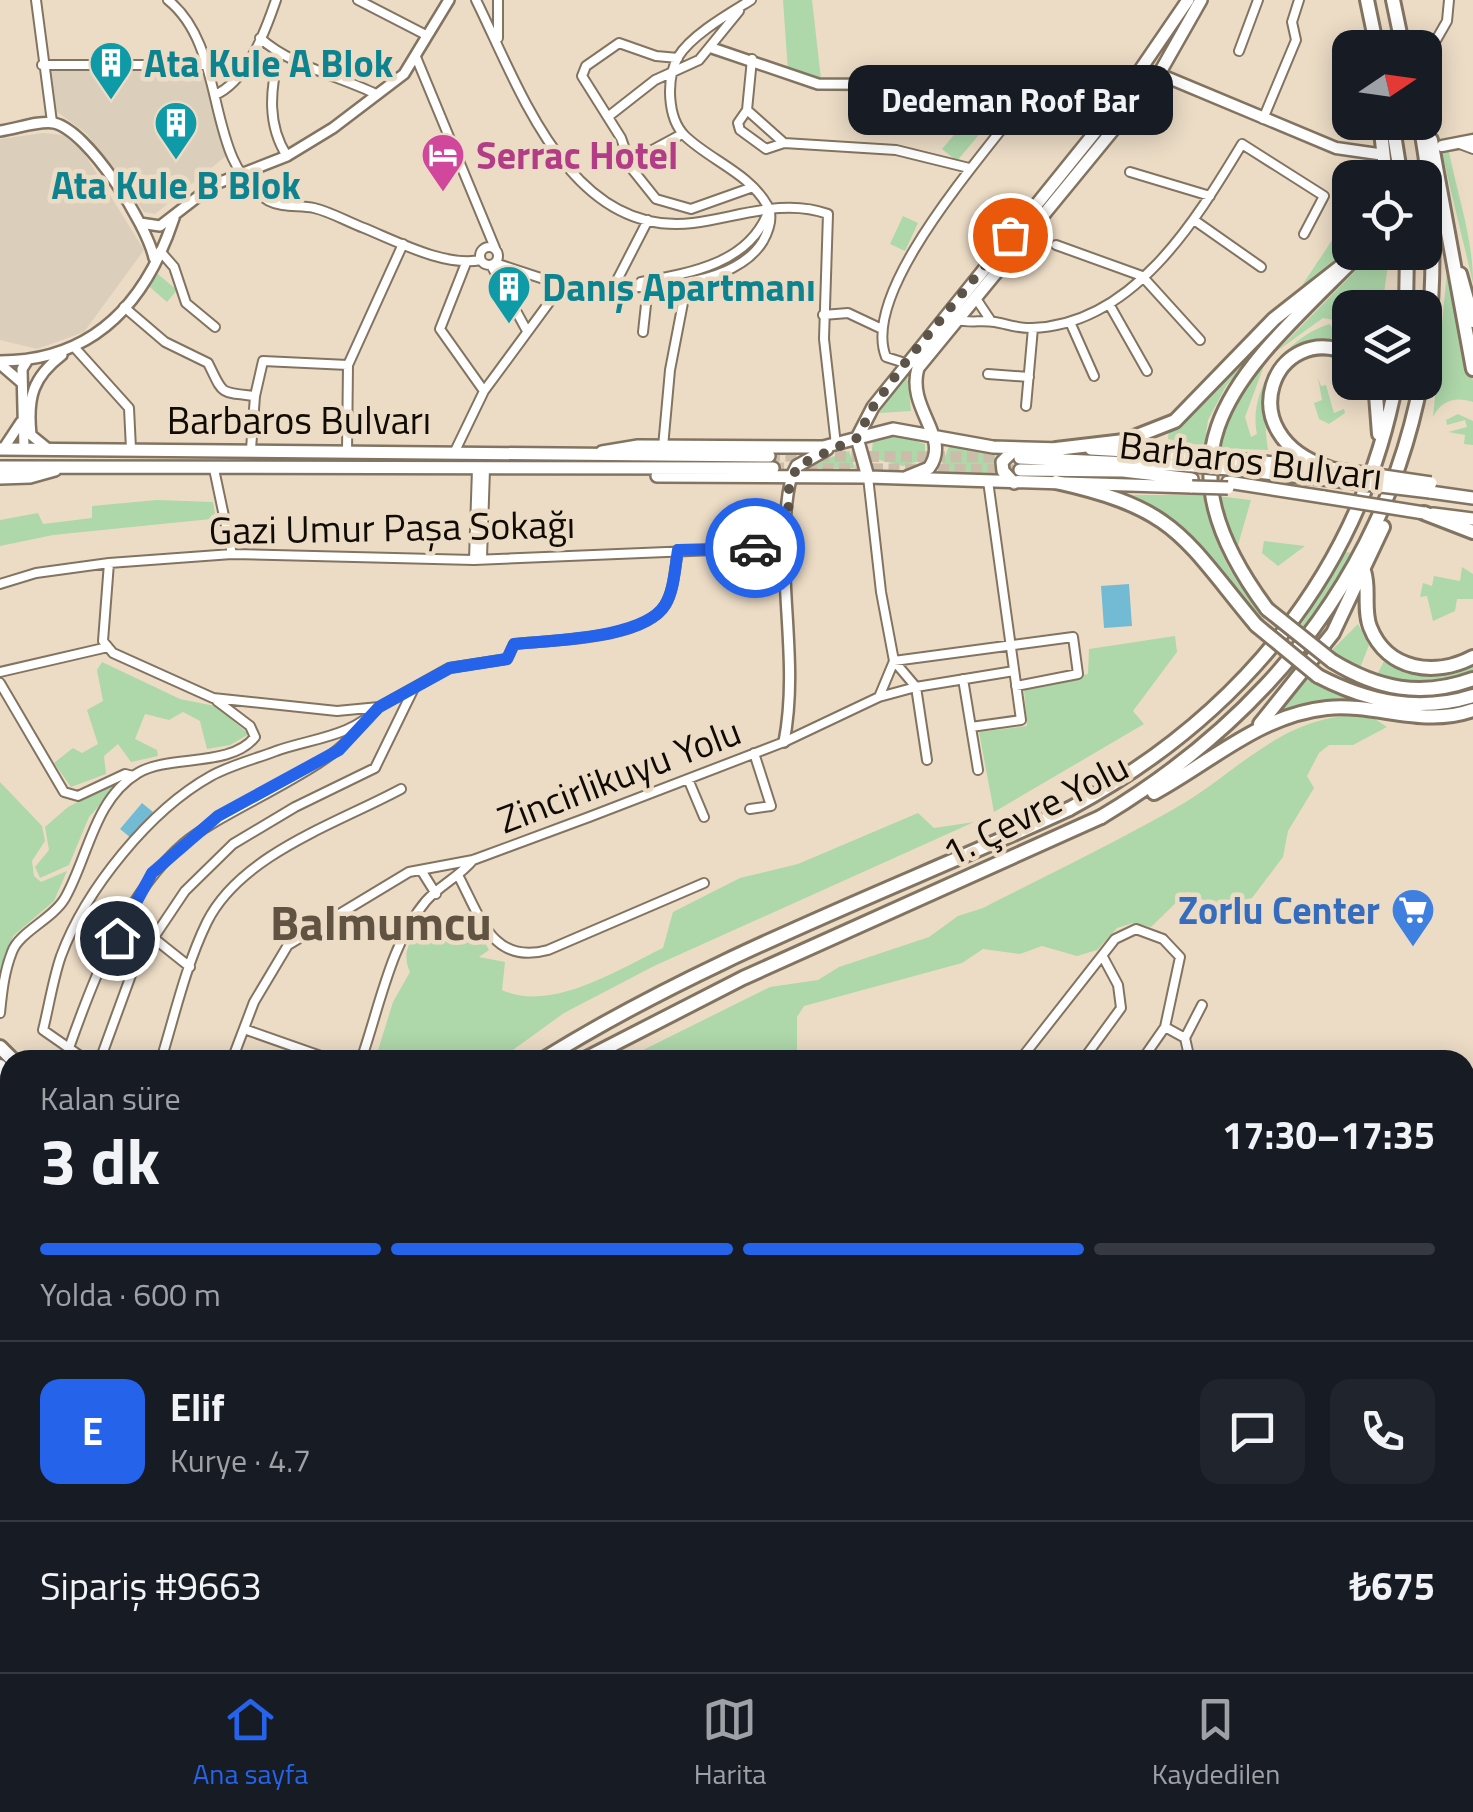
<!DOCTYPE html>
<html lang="tr">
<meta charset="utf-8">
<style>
body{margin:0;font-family:"Titillium Web",sans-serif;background:#20242c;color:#f1f3f6;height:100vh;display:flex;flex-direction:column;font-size:38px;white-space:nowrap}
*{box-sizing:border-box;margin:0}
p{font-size:32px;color:#9ea1a6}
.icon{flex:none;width:55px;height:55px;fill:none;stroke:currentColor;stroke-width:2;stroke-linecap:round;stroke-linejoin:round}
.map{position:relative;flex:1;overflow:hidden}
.side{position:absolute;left:0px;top:1050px;width:1475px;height:622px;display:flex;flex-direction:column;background:#171b24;border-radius:30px 30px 0 0;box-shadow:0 5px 25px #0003}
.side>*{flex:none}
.needle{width:65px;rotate:77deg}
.tools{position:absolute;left:1332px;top:30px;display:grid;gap:20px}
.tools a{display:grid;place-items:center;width:110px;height:110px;border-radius:20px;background:#171b24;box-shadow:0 5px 25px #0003;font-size:50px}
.pin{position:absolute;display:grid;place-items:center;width:85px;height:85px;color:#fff;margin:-42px;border:5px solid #fff;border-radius:50%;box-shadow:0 2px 10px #0007}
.courier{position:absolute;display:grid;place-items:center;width:100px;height:100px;margin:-50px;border:8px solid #2563eb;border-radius:50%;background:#fff;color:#222;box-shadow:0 2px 12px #0007}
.bubble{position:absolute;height:70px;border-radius:20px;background:#171b24;box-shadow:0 5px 25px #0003;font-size:32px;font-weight:700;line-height:70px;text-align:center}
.overview em{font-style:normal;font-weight:700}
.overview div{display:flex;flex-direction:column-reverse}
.overview{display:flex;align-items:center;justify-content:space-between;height:170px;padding:0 40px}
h1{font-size:65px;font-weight:700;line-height:75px}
.bar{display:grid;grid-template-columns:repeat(4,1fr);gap:15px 10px;align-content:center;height:120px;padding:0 40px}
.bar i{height:12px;border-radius:8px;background:#363941}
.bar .on{background:#2563eb}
.bar p{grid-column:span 4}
.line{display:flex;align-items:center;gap:25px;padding:0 40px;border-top:2px solid #363941}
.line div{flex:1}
.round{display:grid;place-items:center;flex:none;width:105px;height:105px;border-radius:20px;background:#20242c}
.dock{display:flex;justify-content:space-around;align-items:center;height:140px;border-top:2px solid #363941;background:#171b24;font-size:28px;color:#9ea1a6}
.dock a{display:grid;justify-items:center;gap:5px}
.dock .on{color:#2563eb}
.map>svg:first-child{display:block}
.commercial{fill:#dbcfbb}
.green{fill:#aed7aa}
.water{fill:#73bad5}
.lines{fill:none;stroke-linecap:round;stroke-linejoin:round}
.primary-tunnel{stroke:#cbbda9;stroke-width:11;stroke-dasharray:11 5.5;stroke-linecap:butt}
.minor-casing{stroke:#837461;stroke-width:12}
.tertiary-casing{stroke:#837461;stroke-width:14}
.secondary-casing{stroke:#837461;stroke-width:15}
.primary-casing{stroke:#837461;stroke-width:16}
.trunk-casing{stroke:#837461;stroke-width:18}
.motorway-casing{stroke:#837461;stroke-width:18}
.minor{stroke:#fff;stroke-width:8}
.tertiary{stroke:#fff;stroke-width:9}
.secondary{stroke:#fff;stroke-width:10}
.primary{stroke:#fff;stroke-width:11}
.trunk{stroke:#fff;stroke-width:12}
.motorway{stroke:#fff;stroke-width:12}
.primary-bridge-casing{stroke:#837461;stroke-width:16;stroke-linecap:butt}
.trunk-bridge-casing{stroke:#837461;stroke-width:18;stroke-linecap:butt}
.primary-bridge{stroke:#fff;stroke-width:11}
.trunk-bridge{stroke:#fff;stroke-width:12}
.done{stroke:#5d5449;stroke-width:10;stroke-dasharray:0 18}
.route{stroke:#2563eb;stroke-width:12}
.labels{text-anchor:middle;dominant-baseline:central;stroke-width:9;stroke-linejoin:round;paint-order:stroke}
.culture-label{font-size:38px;font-weight:bold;fill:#0d838f;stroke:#ecdcc6;text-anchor:start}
.hotel-label{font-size:38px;font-weight:bold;fill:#b23c85;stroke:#ecdcc6;text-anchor:start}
.street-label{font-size:38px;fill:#100b05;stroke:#ecdcc6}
.shop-label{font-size:38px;font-weight:bold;fill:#366cbe;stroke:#ecdcc6;text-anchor:end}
.district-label{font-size:48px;font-weight:bold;fill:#615341;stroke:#ecdcc6}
</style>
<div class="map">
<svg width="1473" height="1672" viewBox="0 0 1473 1672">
<rect width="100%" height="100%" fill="#ecdcc6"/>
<path class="commercial" d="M205,70L226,156L155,214L144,212L87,134L56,111L51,71Z
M43,133L64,135L79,145L144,250L84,332L37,349L0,340V139Z"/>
<path class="green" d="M783,0H812L821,79L788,71Z
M993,89L1007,101L957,161L942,149Z
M1449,152C1458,197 1473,238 1473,283L1442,153Z
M1350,213V247L1301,287Z
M903,216L918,223L905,251L890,244Z
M1373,253H1396L1388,265L1382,307L1351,300L1340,321L1323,318L1277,351Z
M153,270L177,290L167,302L144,282Z
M1447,272L1473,381V402C1456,396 1441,400 1433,417Z
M1288,312L1226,386L1208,420L1204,446L1168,439L1169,429L1195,412Z
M1330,324L1340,342C1265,334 1260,399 1268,450L1218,448C1228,414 1241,388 1265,363L1245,417L1251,437L1257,434C1247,389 1287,336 1330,324Z
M907,374L911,411L879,413Z
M1318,378L1321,386L1326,385L1334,413L1344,409L1345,413L1329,424L1319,419L1314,403L1322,400Z
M1458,414L1473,421V445L1464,444L1465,435L1448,432L1467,427L1465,420L1447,425L1446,420Z
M898,436L925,444V459L903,466L871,458L873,442Z
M949,446L995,455V474L939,473Z
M849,451L855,468H809V465Z
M1133,495H1206C1212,545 1233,582 1266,618L1261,622L1199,543L1163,512Z
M1217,496L1251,500L1236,552Z
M157,500L213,502L215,514L211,519L53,535L0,546V520L38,513L43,524L92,518V506Z
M1264,541L1305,546L1278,566L1262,553Z
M1346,552L1352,553L1303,632L1299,628Z
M1462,567L1473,574V599H1457L1455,611L1433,621L1427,596L1420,597L1423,583L1432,586L1434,576L1460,581Z
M1358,624L1369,645L1360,668L1331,651Z
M1175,636L1177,652L1133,711L1144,724L994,812L979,732L1027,726L1024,689L1088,674L1089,649Z
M1384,661C1413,682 1443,673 1473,661V675C1439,685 1412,685 1377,675Z
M102,662L180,699L215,706L249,734L230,745L207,749L200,721L183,712L169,720L145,714L135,739L157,750L158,756L131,762L118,744L104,756L106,774L71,787L54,763L73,748L82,753L98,744L87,710L103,701L97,670Z
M1306,678L1356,701L1313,702L1275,714Z
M1354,715L1375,719L1387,727L1353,745H1329L1319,753L1307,776L1314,788L1288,831L1283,857L1252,898L1216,906L1187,892L1151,927L1133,923L1117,928L1097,950L1077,956L1042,946L1020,954L983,949L962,963L804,1006L797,1017V1060H623L770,987L818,980L839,967L929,937L958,916L983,908C1046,876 1112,844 1174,809C1236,774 1278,719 1354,715Z
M123,779L89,817L69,865L40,878L35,867L49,850L45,827L68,807Z
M0,782L42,826L45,841L32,861L34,876L41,882L67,871L54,901L13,936L0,982Z
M918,813L934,828L974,822L654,966L564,1013L499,1060H375L393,1002L410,972C400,950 412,933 434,925L440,936L462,941L458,933L475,924L489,950L479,957L505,962L502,990C551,1013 619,969 663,948L673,912L740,878L798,864Z
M1473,1411V1466L1466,1474L1473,1481V1574L1465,1579V1415Z
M204,1663V1662L323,1663L308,1672H199Z
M1016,1663V1662L1180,1663L1168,1672H1010Z"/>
<path class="water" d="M1129,584L1132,626L1104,628L1101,586Z
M142,803L153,812L131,838L120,829Z"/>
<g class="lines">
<path class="primary-tunnel" d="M769,456L1011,457
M773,468L1020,470"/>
<defs>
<path id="minor" d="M36,0L52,122
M168,0C230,50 202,162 269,201C282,208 300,205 314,208C331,212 348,222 364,228C398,242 445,267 481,260
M358,0L426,35
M476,0C520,89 570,238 693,223C739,217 783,198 828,214L824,339L836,445
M498,0V38
M260,38C291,66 339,76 376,94
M1435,42L1447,21L1449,0
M1239,51L1258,0
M279,55C270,90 267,125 287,156
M416,57L495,248
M678,58L656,56L619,43L586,66L582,76L621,138L632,169L656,199L691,209L753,187
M752,59L747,110L784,143L896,150L969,168
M42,65H208
M215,95C247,81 265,32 276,0
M747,110L738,123L740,130L766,149L784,143
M609,116L655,80L699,60L739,11
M1263,119L1296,40L1292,22L1299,0
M1457,143L1473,149
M630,162L682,134
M1130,172L1210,196
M1194,220L1261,267
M1056,245L1142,276L1200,340
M480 256a9 9 0 1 1 18 0a9 9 0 1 1-18 0Z
M160,251L174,267L186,303L215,327
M466,263L440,329L484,391
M495,263L562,285
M491,265L527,331
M641,282C690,273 746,264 767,215
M613,288L648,220
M975,297L991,321
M1109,304L1147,371
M124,307L165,342L208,363C224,395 218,392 255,396L263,361L348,365
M823,315L848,313L882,329
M957,320C970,323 982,320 995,322C1007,324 1020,329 1032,328C1133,325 1196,220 1242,144L1324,196L1304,234
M1070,322L1094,376
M643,332L648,286
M75,348L129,408L131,449
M905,363L886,357C858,287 999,139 1037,83
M988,374L1029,377
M1026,406L1033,328
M663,447L670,370L687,282
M251,449L255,396
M455,451L484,391L562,285C617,289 730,295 763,241C769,230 774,216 767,205C750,174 710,160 685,136C667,118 666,79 678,57C691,35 730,13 751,0
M347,452L348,365L403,244
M214,469L232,554
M482,558L485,469
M474,560L477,469
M109,563L103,641L113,653L213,698L337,711L379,707L449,668L507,659L514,644C551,640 644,640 665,605C674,591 675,567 678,550
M0,584L36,573L109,563L232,554L474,560L787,547
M0,672L108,647
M963,679L978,770
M0,683L64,792L78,796L125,774L133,776
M879,697L916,687L894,661L1073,637L1078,674L1016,686
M971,727L1021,720L988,481
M927,760L916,687L1014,671
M688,779L704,817
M750,809L771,806L754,753
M421,870L436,894
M459,877C481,919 493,965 548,950L704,883
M156,940L190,967
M0,1013C2,993 4,972 12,952C19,932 53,919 65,898C88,858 94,799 138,773C170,754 230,768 255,737L250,726L217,701
M1165,1027L1185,1038L1190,1060
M244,1029L332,1060
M1185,1038L1202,1005
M69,1048C94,977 126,893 184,843C218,813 342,763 354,730
M86,1060L43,1030C49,1006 53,979 61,956C86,889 150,810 211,776C231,765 255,759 276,751C313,738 352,737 379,707
M100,1060L134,967L185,891L233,844L295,807L375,768L414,688
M161,1060C175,1014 186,965 207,922C241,854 338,823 401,789
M232,1060L254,1002L288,945L409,872L473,860L589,817L784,742L879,697L894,661L881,592L868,477
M361,1060C379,1009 391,942 426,901C440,885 459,877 473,860
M1020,1060L1115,939L1136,929L1163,939L1180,957L1165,1027L1142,1060
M1083,1060L1121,1008L1118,985L1103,957
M1465,1209V1223
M1465,1258L1473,1272
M0,1364L10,1326
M57,1662L71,1672
M655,1662L656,1672
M834,1662H851
M326,1672L338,1662
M437,1672L441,1662
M569,1672L570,1662
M729,1672L731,1662"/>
<path id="tertiary" d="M712,48L818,84L1132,85
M1091,88L1108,97L1112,111
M0,131C16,129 39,120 54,123C89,131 147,225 154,258
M140,223L160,226L213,185L287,156L333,128L404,74L449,0
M0,361C93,361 146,303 174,218
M0,364L22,383
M47,448L31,435C27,397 33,377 62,355
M3,449L21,422
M24,449L22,369L27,361
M784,742C801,655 772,564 791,478
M818,1672L822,1662"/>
<path id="secondary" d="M1159,74L1336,148L1378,154
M1442,146L1473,140
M1465,1129L1473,1130
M1465,1148H1473"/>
<path id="primary" d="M0,449L769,456
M1091,449L1196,455
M602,452L638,446L823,447L893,429L993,447L1062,449
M1020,458L1194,466
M1234,459L1325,468
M0,467L773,468
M1229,469L1331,480
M1020,470L1123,471L1192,479
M657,476L868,477L1192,487
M868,477L857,438L873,407L1112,111L1188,0
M907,477L929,468C952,437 906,409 918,368L1159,74L1201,0
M0,478L30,477L55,470
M791,478L797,466L827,449
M1228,482L1324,497
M1014,483L1003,471L1002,462L1016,448
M1430,492L1473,498
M1433,514L1473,519"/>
<path id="trunk" d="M1367,0L1377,48
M1393,0L1403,48
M1380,122L1386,178
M1392,122L1401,178
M1431,140L1473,369
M1460,274L1473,321
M1406,308L1407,252
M1375,382L1379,434
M1056,449L1124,441L1175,421L1274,319L1344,264
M1329,468C1226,435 1275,319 1350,354
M1056,482C1177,509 1182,536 1256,625
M1424,513L1473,532
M1364,571C1370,589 1363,609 1370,627C1387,671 1436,677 1473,657
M1267,609C1144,443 1242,372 1361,252
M1332,661C1378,689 1421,698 1473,679
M1318,676C1368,702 1419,713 1473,696
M1260,724L1333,633L1383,527
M1154,793C1211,762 1260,715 1327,708C1377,703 1423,728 1473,710
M1069,809C1237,719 1360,574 1396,382
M1101,817C1355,665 1473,417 1420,122"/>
<path id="motorway" d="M0,1047L13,1060
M542,1060C707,957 893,890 1069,809
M583,1060L743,978L1101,817
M0,1066L10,1076
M143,1672L147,1662
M154,1672L158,1662
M174,1672L178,1662
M188,1672L193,1662"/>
</defs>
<use href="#minor" class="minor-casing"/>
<use href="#tertiary" class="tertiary-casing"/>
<use href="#secondary" class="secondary-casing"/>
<use href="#primary" class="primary-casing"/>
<use href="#trunk" class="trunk-casing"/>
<use href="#motorway" class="motorway-casing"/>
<use href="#minor" class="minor"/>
<use href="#tertiary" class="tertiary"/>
<use href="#secondary" class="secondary"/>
<use href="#primary" class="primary"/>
<use href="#trunk" class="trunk"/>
<use href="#motorway" class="motorway"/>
<defs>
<path id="primary-bridge" d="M1196,455L1234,459
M1194,466L1229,469
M1329,468L1431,483
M1331,480L1430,492
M1192,487L1228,488
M1324,497L1424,513"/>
<path id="trunk-bridge" d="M1267,609L1332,661
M1256,625L1318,676"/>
</defs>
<use href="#primary-bridge" class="primary-bridge-casing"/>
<use href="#trunk-bridge" class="trunk-bridge-casing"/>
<use href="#primary-bridge" class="primary-bridge"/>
<use href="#trunk-bridge" class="trunk-bridge"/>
</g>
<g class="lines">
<path class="done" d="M755,548L787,547L789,489L797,466L857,438L873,407L905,363L1010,235"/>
<path class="route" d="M117,938L152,873L218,816L339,750L379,707L450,668L507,659L514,644C551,640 644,639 665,605C674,591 675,567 678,550L755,548"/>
</g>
<defs>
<symbol id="building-pin" viewBox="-11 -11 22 30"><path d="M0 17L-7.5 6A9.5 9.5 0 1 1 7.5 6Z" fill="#0f9aa8" stroke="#ecdcc6"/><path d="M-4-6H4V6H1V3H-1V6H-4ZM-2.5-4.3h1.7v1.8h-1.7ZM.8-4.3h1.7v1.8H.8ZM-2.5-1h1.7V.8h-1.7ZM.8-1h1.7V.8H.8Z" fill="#fff"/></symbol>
<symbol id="hotel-pin" viewBox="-11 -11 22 30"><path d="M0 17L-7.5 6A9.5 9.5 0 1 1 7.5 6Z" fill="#d1479c" stroke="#ecdcc6"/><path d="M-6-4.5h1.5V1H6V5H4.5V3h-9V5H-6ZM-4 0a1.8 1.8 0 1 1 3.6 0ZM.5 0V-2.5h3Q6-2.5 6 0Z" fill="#fff"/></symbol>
<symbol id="supermarket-pin" viewBox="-11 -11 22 30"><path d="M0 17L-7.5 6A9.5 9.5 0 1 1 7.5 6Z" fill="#3f7fe0" stroke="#ecdcc6"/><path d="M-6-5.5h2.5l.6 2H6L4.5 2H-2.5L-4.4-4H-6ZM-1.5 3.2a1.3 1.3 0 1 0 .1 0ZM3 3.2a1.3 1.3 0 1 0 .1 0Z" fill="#fff"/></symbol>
</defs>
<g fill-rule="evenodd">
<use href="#building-pin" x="86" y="38" width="50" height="68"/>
<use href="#building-pin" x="151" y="98" width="50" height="68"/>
<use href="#hotel-pin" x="418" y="130" width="50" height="68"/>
<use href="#building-pin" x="484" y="262" width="50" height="68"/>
<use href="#supermarket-pin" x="1388" y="885" width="50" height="68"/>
</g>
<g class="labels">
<g class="culture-label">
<text x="144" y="63">Ata Kule A Blok</text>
<text x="176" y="185" text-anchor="middle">Ata Kule B Blok</text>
<text x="542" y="287">Danış Apartmanı</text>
</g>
<g class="hotel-label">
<text x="476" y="155">Serrac Hotel</text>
</g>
<g class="street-label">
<text x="299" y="420">Barbaros Bulvarı</text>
<text transform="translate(1251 460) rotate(7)">Barbaros Bulvarı</text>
<text transform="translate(392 527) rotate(-1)">Gazi Umur Paşa Sokağı</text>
<text transform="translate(619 775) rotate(-21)">Zincirlikuyu Yolu</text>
<text transform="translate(1035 809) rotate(-27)">1. Çevre Yolu</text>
</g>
<g class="shop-label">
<text x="1380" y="910">Zorlu Center</text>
</g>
<g class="district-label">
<text x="381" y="922">Balmumcu</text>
</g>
</g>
</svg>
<div class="tools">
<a><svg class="needle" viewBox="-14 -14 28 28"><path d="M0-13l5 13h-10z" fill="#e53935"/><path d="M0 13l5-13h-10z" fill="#9ea1a6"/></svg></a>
<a><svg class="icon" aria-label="locate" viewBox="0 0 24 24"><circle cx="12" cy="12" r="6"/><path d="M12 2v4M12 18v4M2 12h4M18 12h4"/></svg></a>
<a><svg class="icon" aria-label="layers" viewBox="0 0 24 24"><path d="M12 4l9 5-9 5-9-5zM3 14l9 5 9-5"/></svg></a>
</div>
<div class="pin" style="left:1010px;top:235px;background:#ea580c"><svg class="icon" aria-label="bag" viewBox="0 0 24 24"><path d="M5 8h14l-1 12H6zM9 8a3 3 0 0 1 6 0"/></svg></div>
<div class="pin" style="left:117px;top:938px;background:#1f2937"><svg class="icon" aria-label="home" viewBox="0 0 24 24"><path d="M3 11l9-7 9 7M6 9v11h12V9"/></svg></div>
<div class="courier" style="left:755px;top:548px"><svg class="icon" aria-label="car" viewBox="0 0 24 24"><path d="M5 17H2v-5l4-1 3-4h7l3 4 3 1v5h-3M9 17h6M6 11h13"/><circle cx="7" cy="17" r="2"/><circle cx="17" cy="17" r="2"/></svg></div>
<div class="bubble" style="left:848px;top:65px;width:325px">Dedeman Roof Bar</div>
<section class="side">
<div class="overview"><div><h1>3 dk</h1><p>Kalan süre</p></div><em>17:30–17:35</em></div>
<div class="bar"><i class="on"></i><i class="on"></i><i class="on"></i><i></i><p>Yolda · 600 m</p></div>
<div class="line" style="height:180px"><b class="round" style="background:#2563eb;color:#fff">E</b><div><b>Elif</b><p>Kurye · 4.7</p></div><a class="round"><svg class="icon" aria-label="chat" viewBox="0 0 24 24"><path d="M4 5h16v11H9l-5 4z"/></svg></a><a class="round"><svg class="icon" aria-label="phone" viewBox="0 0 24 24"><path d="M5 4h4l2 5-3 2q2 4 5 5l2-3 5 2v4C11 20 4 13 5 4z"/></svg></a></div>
<div class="line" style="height:130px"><div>Sipariş #9663</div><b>₺675</b></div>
</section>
</div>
<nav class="dock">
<a class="on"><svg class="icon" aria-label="home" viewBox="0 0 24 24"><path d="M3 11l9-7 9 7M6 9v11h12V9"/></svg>Ana sayfa</a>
<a><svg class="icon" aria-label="map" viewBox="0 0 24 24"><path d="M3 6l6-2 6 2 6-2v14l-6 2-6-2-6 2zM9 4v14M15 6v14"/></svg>Harita</a>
<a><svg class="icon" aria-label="saved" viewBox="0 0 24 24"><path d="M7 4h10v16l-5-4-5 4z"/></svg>Kaydedilen</a>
</nav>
